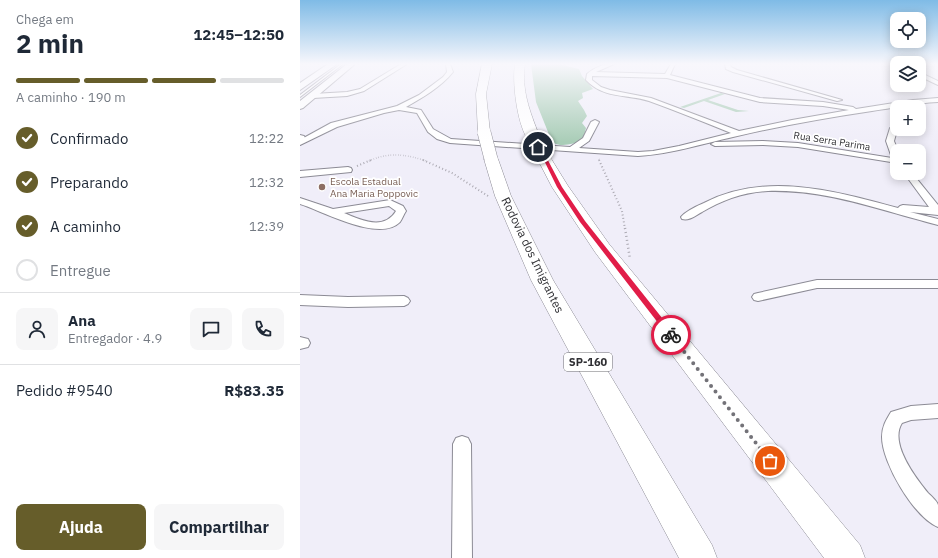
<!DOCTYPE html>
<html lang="pt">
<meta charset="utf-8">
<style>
body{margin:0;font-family:"IBM Plex Sans",sans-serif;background:#f6f6f7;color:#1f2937;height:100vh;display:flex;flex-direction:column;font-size:15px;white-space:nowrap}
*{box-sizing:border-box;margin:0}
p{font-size:13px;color:#747a83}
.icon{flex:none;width:22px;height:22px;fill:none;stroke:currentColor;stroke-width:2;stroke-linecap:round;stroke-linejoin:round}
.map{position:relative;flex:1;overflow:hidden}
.details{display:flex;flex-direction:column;background:#fff;width:300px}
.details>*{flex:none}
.buttons{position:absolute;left:590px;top:12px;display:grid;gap:8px}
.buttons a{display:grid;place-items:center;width:36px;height:36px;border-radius:8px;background:#fff;box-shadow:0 2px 10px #0003;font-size:20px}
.pin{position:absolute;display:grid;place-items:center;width:34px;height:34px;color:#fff;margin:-17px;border:2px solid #fff;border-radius:50%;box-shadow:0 1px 4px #0007}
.courier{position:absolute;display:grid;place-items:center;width:40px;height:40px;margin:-20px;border:3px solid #e11d48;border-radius:50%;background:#fff;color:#222;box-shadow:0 1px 5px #0007}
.headline em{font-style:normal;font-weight:700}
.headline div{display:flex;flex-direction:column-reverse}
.headline{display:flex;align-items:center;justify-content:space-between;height:68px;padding:0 16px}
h1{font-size:26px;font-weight:700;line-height:30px}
.bar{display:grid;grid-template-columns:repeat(4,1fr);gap:6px 4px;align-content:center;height:48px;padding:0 16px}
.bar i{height:5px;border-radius:3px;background:#e0e1e3}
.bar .current{background:#665d2a}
.bar p{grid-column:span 4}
.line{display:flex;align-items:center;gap:10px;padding:0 16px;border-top:1px solid #e0e1e3}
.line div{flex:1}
.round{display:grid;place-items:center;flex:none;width:42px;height:42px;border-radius:8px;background:#f6f6f7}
ol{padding:0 16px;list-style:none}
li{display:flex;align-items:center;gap:12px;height:44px}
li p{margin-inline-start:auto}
li .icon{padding:4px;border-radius:50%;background:#665d2a;color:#fff;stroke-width:4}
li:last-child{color:#747a83}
li i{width:22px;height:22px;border:2px solid #e0e1e3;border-radius:50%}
.action{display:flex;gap:8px;margin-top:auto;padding:8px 16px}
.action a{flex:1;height:46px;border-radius:8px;background:#665d2a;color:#fff;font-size:16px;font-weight:700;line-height:46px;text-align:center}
.action a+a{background:#f6f6f7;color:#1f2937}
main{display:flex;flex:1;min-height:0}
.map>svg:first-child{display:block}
.green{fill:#a9cdb7}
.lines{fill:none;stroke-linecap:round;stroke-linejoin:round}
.service-casing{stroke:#8c8b95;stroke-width:2}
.minor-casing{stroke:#8c8b95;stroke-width:2}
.tertiary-casing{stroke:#8c8b95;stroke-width:2}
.primary-casing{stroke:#8c8b95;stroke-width:2}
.motorway-casing{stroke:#8c8b95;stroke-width:1}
.path-far2{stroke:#acaab3;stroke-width:1.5;stroke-dasharray:0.5 2;stroke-linecap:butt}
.path-far1{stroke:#acaab3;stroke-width:2;stroke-dasharray:1 2.5;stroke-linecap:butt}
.path{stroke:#acaab3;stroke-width:2.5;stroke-dasharray:1 3;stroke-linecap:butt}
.service{fill:#fff;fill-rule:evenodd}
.minor{fill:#fff;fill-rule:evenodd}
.tertiary{fill:#fff;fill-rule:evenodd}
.primary{fill:#fff;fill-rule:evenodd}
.motorway{fill:#fff;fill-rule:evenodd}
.motorway-bridge-casing{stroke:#8c8b95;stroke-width:14;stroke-linecap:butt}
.motorway-bridge{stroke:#fff;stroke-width:13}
.route{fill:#e11d48}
.done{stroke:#737278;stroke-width:4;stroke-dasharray:0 7.2}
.education-dot{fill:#8d6e63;stroke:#fff;stroke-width:1.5}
.labels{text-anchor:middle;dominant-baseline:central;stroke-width:3.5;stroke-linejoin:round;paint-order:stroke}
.far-street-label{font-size:10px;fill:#2f2f33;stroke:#fff}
.far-education-label{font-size:10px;fill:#785e54;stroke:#fff;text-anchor:start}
.shield{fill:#fff;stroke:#6d6d70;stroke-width:1}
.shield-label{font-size:11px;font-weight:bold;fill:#2f2f33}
.street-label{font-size:12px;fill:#2f2f33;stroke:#fff}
</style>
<main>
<section class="details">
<div class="headline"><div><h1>2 min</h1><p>Chega em</p></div><em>12:45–12:50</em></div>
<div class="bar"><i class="current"></i><i class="current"></i><i class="current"></i><i></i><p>A caminho · 190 m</p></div>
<ol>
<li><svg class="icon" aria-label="check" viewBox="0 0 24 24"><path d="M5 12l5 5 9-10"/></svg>Confirmado<p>12:22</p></li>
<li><svg class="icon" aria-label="check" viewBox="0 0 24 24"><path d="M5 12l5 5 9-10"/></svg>Preparando<p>12:32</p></li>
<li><svg class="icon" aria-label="check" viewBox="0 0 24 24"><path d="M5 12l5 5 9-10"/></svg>A caminho<p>12:39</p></li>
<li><i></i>Entregue</li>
</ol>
<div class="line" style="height:72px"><a class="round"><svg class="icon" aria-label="person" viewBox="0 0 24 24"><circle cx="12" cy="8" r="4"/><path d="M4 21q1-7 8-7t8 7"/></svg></a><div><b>Ana</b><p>Entregador · 4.9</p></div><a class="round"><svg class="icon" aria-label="chat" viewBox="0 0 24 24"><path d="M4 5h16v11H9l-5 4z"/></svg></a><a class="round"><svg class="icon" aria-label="phone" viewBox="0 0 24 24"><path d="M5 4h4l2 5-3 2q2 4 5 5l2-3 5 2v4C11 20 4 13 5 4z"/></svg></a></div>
<div class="line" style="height:52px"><div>Pedido #9540</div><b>R$83.35</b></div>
<div class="action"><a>Ajuda</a><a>Compartilhar</a></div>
</section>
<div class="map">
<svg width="638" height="558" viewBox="0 0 638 558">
<rect width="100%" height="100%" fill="#f0eef9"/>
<path class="green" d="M231,64H258L279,69L282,76L293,89L282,93L283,98L278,101L284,110L287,116L282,123L286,128L283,140C273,144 261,148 252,142L236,102Z
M421,93L425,94L408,100L438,110L449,111L436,112L404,101L384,108L380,107Z"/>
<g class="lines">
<defs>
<path id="service" d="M41,64H43L0,97V95Z"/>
<path id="minor" d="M101,64H107L64,91L47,96L13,98L10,96L13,94L47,92L60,89Z
M146,64H150L153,72C141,87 122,98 106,107L121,110L133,129L151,139L270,147L283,138L291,122L295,120L299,122L289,141L279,148L338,152L353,151L379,146L431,133C404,122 377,111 349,101C327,94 304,99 286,80L287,74C294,68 305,63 314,64L296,72L365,74L371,64H375L370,75L460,98L523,102L553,107L556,109L613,100L638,98V102C615,103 594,108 572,111C525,118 479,126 433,137C401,144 371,154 338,156L150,143L137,139L128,132L117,113L99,110L84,113L37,127L0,145V140L31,123L97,106L119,95L143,77L147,72ZM292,76L367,78L460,102L523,106L549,110L492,120L439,131L351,98L310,90L301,87L292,80Z
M425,64H430L431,67L437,70L542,100L537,101L433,72L426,69Z
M593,64H597V66L594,65Z
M619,72L638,81V85L619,76Z
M590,128H596L597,130L594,141L598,151L597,163L498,147L463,145L415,146L411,144L415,142L463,141L498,143L592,158L586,141Z
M48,167L51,168L52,170L51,172L0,177V171Z
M604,173H612L638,205V215L610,212L638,219V225C582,211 527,189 468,191C444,192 422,200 402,212C396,215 390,221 382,219L381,217C386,211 397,206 404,203C466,171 535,191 598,208L600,206L603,205L629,207Z
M0,198L33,209L90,200L103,206L106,211C104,214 102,219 100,222C79,243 23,211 0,204ZM89,206L96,211C84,231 61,220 44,213Z
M517,280H638V288H517L458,301L454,300L452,297L454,294L458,293Z
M0,295L48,297L104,296L108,298L110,301L108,304L104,306L48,307L0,305Z
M0,337L8,339L10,343L8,347L0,349Z
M638,404V418L611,420L602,423C589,443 615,477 628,493C631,496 637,501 638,505C638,511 638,520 638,527C614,517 582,463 582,437C582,427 586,420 591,412L611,406Z
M162,436L168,438L171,444L172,558H152L153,444L156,438Z"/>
<path id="tertiary" d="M0,135L4,136L5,138L4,140L0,141Z"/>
<path id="primary" d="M28,64H37L0,90V83Z
M47,64H55L3,108L0,109V101Z"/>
<path id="motorway" d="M182,64H192L186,94L190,132L189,135H179L178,132L176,94Z
M215,64H225C221,89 230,112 239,135L237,138H227C217,122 212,82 215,64Z
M191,155L196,156L198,159L211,196L253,280L412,545L417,558H379L231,280L195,196L184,159L186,156Z
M245,156L250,157L268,186L309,244L560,545L565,558H524L295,252L252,187L238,160L240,157Z"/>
</defs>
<use href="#service" class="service-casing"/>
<use href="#minor" class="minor-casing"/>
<use href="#tertiary" class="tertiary-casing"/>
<use href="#primary" class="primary-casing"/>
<use href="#motorway" class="motorway-casing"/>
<path class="path-far2" d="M299,159L300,161
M69,161C88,152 106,154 126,161"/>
<path class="path-far1" d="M123,160L152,173L188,196
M299,160L322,211L325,229
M57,166L71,160"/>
<path class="path" d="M325,228L330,259"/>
<use href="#service" class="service"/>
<use href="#minor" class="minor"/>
<use href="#tertiary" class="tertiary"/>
<use href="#primary" class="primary"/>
<use href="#motorway" class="motorway"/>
<defs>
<path id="motorway-bridge" d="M184,132L191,159
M232,135L245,160"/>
</defs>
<use href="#motorway-bridge" class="motorway-bridge-casing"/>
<use href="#motorway-bridge" class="motorway-bridge"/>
</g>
<linearGradient id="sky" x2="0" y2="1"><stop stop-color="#7fbbe6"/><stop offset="0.45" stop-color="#f8f7fc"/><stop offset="1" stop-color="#f8f7fc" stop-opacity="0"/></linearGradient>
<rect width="638" height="142" fill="url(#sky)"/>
<path class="route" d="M237,146L241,147L262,187L285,221L374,333V337H369L280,222L257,187Z"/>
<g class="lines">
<path class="done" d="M371,335L470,461"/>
</g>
<circle class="education-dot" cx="22" cy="187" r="4"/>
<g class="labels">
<g class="far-street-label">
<text transform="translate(532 141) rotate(9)">Rua Serra Parima</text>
</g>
<g class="far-education-label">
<text x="30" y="181">Escola Estadual<tspan x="30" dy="12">Ana Maria Poppovic</tspan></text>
</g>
<rect class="shield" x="264" y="353" width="48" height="18" rx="3"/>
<g class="shield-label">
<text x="288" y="362">SP-160</text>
</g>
<g class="street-label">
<text transform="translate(233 255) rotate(64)">Rodovia dos Imigrantes</text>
</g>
</g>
</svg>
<div class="buttons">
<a><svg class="icon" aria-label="locate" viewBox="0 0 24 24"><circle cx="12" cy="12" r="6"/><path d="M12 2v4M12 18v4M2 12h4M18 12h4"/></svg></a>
<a><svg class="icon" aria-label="layers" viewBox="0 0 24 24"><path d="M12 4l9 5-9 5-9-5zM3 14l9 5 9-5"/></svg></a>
<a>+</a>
<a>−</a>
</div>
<div class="pin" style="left:470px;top:461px;background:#ea580c"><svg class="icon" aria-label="bag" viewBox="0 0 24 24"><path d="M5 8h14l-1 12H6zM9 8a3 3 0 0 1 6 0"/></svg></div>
<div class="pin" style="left:238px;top:147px;background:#1f2937"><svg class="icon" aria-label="home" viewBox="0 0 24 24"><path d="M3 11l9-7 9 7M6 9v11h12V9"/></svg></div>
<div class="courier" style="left:371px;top:335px"><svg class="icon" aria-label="bike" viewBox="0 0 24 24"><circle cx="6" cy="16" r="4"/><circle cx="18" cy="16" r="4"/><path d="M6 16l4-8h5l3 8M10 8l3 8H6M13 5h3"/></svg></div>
</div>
</main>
